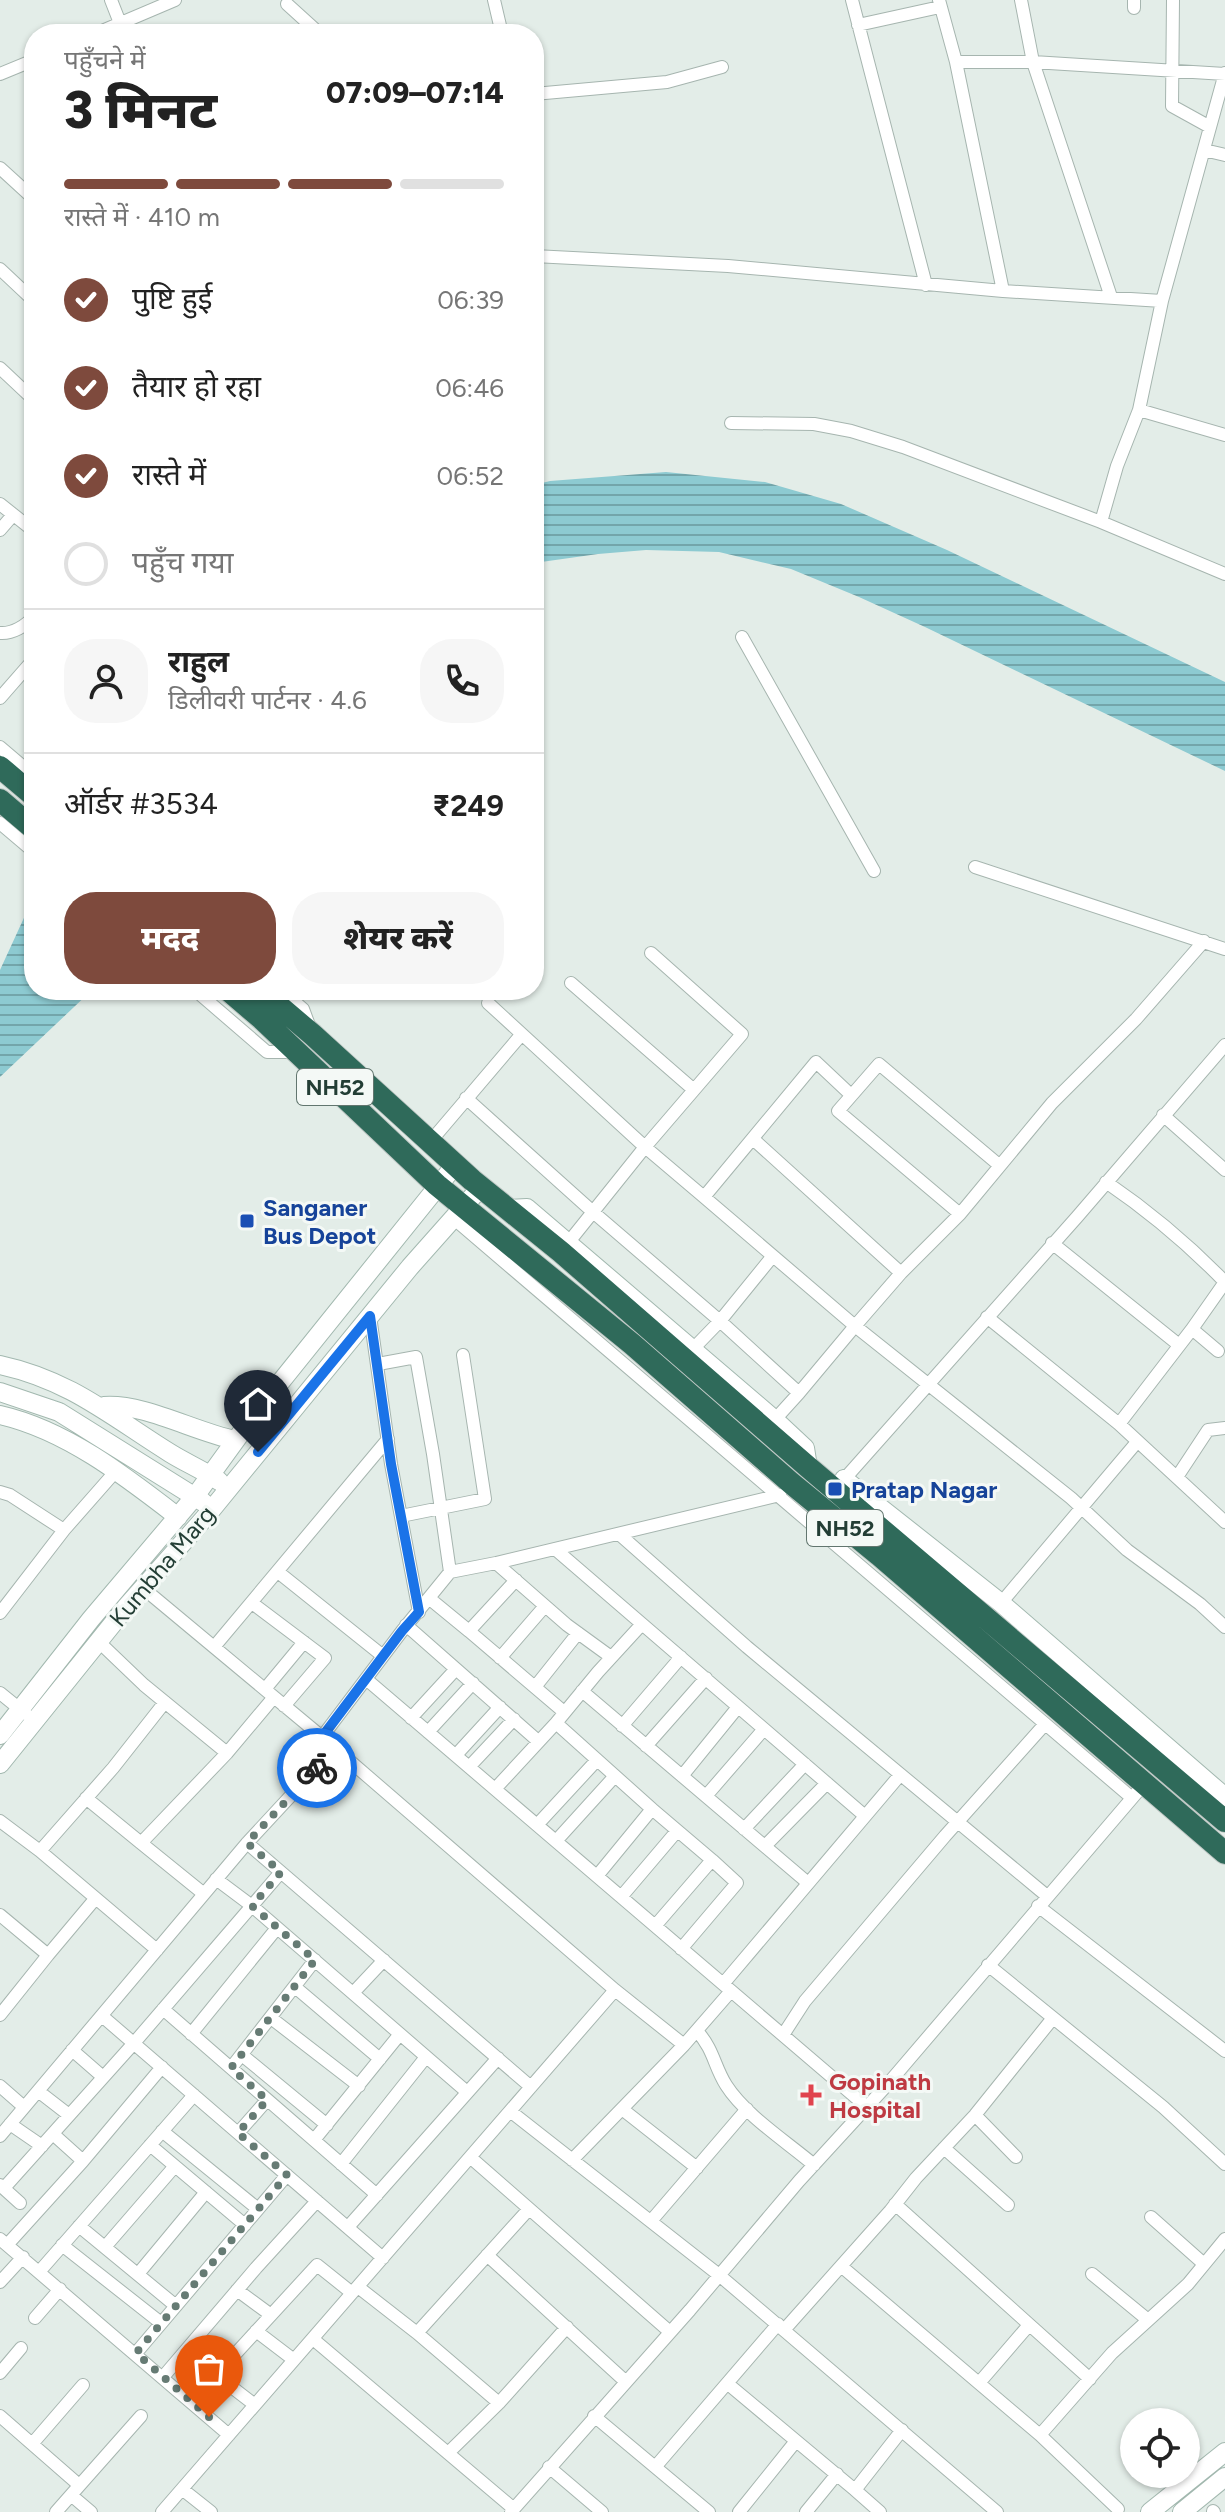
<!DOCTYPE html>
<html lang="hi">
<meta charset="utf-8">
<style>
body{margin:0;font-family:Figtree,"Noto Sans Devanagari",sans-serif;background:#f6f6f6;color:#222;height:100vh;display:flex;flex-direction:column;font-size:30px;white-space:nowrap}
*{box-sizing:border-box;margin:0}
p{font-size:26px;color:#767676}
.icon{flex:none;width:44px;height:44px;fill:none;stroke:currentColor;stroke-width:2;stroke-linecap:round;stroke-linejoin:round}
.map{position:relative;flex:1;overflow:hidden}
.drawer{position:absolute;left:24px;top:24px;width:520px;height:976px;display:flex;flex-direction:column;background:#fff;border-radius:32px;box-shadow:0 2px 6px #0004}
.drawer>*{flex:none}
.tools{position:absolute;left:1120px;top:2408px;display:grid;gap:16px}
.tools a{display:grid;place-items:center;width:80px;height:80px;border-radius:50%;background:#fff;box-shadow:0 2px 6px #0004;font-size:40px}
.pin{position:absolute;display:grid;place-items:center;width:68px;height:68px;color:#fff;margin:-82px -34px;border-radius:50% 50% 50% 0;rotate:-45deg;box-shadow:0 0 8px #0007}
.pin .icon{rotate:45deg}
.courier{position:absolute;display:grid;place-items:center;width:80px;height:80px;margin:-40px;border:6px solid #1a73e8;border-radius:50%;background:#fff;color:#222;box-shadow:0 2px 10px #0007}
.headline em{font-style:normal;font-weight:800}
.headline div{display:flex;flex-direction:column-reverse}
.headline{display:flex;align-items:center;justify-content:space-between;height:136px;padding:0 40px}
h1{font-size:52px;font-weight:800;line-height:60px}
.bar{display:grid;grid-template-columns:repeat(4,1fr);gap:12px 8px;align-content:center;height:96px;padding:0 40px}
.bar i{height:10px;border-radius:6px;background:#e0e0e0}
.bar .on{background:#7e4a3d}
.bar p{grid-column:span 4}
.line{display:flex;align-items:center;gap:20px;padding:0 40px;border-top:2px solid #e0e0e0}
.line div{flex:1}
.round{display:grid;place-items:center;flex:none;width:84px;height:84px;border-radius:32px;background:#f6f6f6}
ol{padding:0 40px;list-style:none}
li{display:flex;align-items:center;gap:24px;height:88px}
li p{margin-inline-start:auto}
li .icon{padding:8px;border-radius:50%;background:#7e4a3d;color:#fff;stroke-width:4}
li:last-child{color:#767676}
li i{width:44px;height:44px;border:4px solid #e0e0e0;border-radius:50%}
.button{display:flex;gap:16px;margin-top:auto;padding:16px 40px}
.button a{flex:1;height:92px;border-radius:32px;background:#7e4a3d;color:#fff;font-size:32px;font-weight:800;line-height:92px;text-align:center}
.button a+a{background:#f6f6f6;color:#222}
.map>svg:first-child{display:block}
.water{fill:url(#water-rules)}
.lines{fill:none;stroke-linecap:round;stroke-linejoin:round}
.street-casing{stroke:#a6b5af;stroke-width:14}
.secondary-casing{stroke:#a2b8af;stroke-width:20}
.highway-casing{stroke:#c1c9c6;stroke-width:24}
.street{stroke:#fff;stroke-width:12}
.secondary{stroke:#fff;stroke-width:18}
.highway{stroke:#2f6a5a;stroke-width:22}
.done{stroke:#667b74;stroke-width:8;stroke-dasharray:0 14.4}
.route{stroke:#1a73e8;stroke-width:10}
.transit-dot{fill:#1a4fb4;stroke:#f4f9f6;stroke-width:3}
.health-dot{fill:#e0444e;stroke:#f4f9f6;stroke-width:3}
.labels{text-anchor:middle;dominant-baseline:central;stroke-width:6;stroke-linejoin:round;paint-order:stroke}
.shield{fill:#f4f9f6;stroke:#62766f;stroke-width:2}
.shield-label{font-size:22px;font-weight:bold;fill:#233e35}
.transit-label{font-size:24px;font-weight:bold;fill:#164399;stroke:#f4f9f6;text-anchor:start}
.street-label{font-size:24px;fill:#233e35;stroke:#f4f9f6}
.health-label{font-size:24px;font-weight:bold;fill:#be3a42;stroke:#f4f9f6;text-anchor:start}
</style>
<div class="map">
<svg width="1225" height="2512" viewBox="0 0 1225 2512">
<defs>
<pattern id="water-rules" width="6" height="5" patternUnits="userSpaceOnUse" patternTransform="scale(2)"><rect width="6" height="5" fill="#8dcad1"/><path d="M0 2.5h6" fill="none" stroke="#73a5aa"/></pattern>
</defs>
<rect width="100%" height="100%" fill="#e3ede8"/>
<path class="water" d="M666,472L765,482L841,504L947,550L1225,682V771L925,627L859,597L791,569L719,552L646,550L598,554L534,563V485L550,481Z
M34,896V990H92L0,1077V970Z"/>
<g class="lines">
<defs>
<path id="street" d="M111,0L120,23
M494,0L502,34
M852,0L926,285
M939,0L956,62L1003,291
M1021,0L1033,62L1111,297
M1173,0L1172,106L1210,127
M287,4L320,34
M1134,8V0
M858,25L940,7
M95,34L175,0
M956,62H1033L1225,74
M0,74L34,60
M534,94L667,82L722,67
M1204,150L1225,155
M0,168L34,199
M534,256L728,266L1003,291L1162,301L1139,410L1225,435
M0,269L34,301
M1162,301L1225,73
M0,368L34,400
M731,423L814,424L851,431L903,447L1101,522L1225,574
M0,504L34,531
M1101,522L1117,466L1139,410
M0,530L13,515
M0,633C12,634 26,626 34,616
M742,637L874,871
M0,698L34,659
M0,747L34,776
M0,823L34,852
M975,867L1225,949
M571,983L694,1090
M195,990L267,1052H297
M281,990L303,1009L310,1028
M488,1003L645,1147L704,1197L816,1062L850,1094
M466,1098L593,1212L720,1321L772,1257
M1163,1115L1225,1170
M753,1139L901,1273
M430,1142L521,1035
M1106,1182C1150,1212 1188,1244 1225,1282
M704,1197L855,1326L901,1273L960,1214L1052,1103L1136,1019L1204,941
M960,1214L838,1111L879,1064L999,1165
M453,1218L1132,1798
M1052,1243L1179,1345
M564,1248L645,1147L742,1034L651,953
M370,1316L391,1464L419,1612
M987,1317L1119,1424L1225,1522
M1218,1351L1192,1329L1225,1282
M689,1353L720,1321L799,1393L855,1326L1071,1498L1127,1550L1200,1604L1225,1627
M378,1364L416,1357L433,1454L450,1572
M1119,1424L1192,1329
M770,1425L799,1393
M1177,1477L1208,1430L1225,1428
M840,1484L1077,1217L1225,1045
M0,1492L10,1495L64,1530
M401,1516L485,1499L463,1355
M619,1534L747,1647L1047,1896
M555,1549L865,1816
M496,1563L567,1625L611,1657
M278,1572L383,1656
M516,1580L469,1631L564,1712
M143,1588L322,1737L615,1990L684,2045
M430,1599L469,1631
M252,1603L325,1658L284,1706
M1001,1603L1137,1442
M0,1613L64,1530L115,1472
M406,1625L538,1741
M98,1641L144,1685L227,1753L141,1843L204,1894
M214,1647L388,1439
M500,1658L545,1606
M366,1679L867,2107
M535,1687L578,1633
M265,1689L304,1642
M582,1691L808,1883
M0,1693L26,1714
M411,1718L456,1669
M556,1723L652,1809L712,1860L655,1926
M622,1726L681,1657
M428,1732L473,1683
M322,1737L402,1631L450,1572L496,1563L780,1495
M646,1746L706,1678
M227,1753L274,1697
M456,1755L500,1707
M469,1767L514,1719
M682,1776L738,1707
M495,1789L556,1723L598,1672L642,1624
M706,1796L764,1729
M86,1798L141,1843
M0,1821L40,1851L113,1768L165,1702
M537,1825L597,1760
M744,1829L805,1764
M556,1841L615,1776
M247,1843L531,2087
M765,1846L827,1783
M40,1851L157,1950
M597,1876L652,1809
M216,1879L252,1906L467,2092
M621,1897L677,1831
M1038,1906L1225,2051
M0,1915L48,1955L95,1899
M681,1949L737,1883L712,1860
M988,1965L1163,2107L1225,2164
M723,1984L900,1775
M295,1987L380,2059
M353,1993L384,1960
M163,2009L377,2195
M0,2015L48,1955
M102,2016L383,2258
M271,2018L359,2086
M697,2031C714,2050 714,2066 726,2085C745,2115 787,2142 814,2165
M191,2034L277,1928
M783,2035L805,2001L945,1836L1045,1724
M72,2050L103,2077
M242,2055L327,2125
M231,2068L315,1960
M0,2086L24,2107
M38,2091L69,2115
M622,2109L697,2168
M510,2111L719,2275L997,2512
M975,2115L1016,2157
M10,2124L42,2146
M162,2131L258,2209
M238,2133L267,2100
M53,2134L83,2161
M0,2136L247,1843L335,1748
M314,2140L400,2034
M150,2145L245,2225
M944,2148L1008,2205
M470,2157L670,2332
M572,2160L684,2045L731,1991
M341,2164L426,2057
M0,2185L20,2203
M4,2188L134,2043L281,1872
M895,2204L1090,2379
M1151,2217L1204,2264
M651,2221L747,2109
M79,2226L176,2306
M348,2227L498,2058
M0,2239L229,2435
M7,2245L83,2161L162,2067
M62,2245L161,2323
M105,2247L175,2166
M487,2255L625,2381
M841,2266L1040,2435
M39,2272L194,2095
M138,2274L206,2192
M1092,2274L1148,2320
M0,2282L23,2257
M358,2287L417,2333L499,2403
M237,2290L271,2315
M35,2318L60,2289
M784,2330L890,2211L916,2178L975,2115L1053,2018
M256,2331L294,2360
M417,2333L529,2209
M313,2339L514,2509
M136,2353L287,2175
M0,2373L21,2348
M163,2377L256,2268L317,2201
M979,2383L1029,2325
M728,2384L855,2490
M255,2405L216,2375L317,2265L352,2293
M0,2416L79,2485
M594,2416L709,2512
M32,2444L83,2385
M448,2453L499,2403L567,2327
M656,2466L778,2324
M549,2467L602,2512
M182,2489L211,2512
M71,2495L141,2416
M1118,2509L1040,2435L1112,2353L1188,2284L1225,2239
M1213,2511L1214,2512
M56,2512L71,2495L91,2512
M162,2512L615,1990
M511,2512L690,2310L799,2181L887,2085L1145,1783
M739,2512L796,2441
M806,2512L837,2474
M880,2512L855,2490L902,2430"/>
<path id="secondary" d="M508,1209L527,1208L775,1420L805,1448L808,1467
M0,1365C70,1380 112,1417 170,1453C186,1463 203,1470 219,1481
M0,1392L59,1412L203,1502
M104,1406C144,1403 195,1432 235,1440
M0,1415C66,1430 125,1476 178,1517
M844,1479L1001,1603L1225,1797
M0,1735L91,1619L196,1495L254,1415L455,1165
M0,1764L127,1606L208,1514L410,1267L481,1187
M1150,2512L1225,2452
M1182,2512L1225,2477"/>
<path id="highway" d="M0,767L34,796
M0,800L34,829
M228,990L262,1019L437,1185L632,1344L791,1483L879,1555L1225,1853
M260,990L313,1035L472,1180L561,1252L808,1467L1225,1821"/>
</defs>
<use href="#street" class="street-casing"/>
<use href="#secondary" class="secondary-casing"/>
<use href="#highway" class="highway-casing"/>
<use href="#street" class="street"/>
<use href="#secondary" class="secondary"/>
<use href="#highway" class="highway"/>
</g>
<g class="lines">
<path class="done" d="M209,2417L136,2353L287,2175L238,2133L267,2100L231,2068L315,1960L252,1906L281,1872L247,1843L317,1768"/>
<path class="route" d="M258,1452L370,1316L391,1464L419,1612L402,1631L322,1737L335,1748L317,1768"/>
</g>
<g class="transit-dot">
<rect x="239" y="1213" width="16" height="16" rx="4"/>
<rect x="827" y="1481" width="16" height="16" rx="4"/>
</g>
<path class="health-dot" d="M807 2083h8v8h8v8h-8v8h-8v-8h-8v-8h8z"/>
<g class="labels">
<g class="shield">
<rect x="297" y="1069" width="76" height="36" rx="6"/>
<rect x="807" y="1510" width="76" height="36" rx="6"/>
</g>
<g class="shield-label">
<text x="335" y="1087">NH52</text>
<text x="845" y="1528">NH52</text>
</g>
<g class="transit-label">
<text x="263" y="1207">Sanganer<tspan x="263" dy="28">Bus Depot</tspan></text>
<text x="851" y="1489">Pratap Nagar</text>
</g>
<g class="street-label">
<text transform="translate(162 1566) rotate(-50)">Kumbha Marg</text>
</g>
<g class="health-label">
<text x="829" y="2081">Gopinath<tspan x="829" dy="28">Hospital</tspan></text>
</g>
</g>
</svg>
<div class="tools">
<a><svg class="icon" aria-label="locate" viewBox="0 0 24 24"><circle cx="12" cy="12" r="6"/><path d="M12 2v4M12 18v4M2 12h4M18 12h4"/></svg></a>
</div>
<div class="pin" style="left:209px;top:2417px;background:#ea580c"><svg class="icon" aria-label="bag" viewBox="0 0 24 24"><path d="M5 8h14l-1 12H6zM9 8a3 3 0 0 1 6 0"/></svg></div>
<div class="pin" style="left:258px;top:1452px;background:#1f2937"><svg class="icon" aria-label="home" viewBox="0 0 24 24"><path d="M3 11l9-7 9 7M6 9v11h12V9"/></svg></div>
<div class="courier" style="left:317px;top:1768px"><svg class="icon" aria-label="bike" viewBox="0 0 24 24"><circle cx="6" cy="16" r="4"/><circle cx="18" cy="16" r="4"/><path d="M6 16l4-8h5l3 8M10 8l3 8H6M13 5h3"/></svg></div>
<section class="drawer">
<div class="headline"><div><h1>3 मिनट</h1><p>पहुँचने में</p></div><em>07:09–07:14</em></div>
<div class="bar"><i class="on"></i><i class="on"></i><i class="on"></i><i></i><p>रास्ते में · 410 m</p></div>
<ol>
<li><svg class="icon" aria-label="check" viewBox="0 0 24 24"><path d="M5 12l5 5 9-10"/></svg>पुष्टि हुई<p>06:39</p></li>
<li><svg class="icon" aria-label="check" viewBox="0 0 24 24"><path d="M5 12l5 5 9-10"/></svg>तैयार हो रहा<p>06:46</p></li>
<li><svg class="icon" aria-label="check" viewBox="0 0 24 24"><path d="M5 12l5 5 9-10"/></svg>रास्ते में<p>06:52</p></li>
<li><i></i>पहुँच गया</li>
</ol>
<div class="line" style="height:144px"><a class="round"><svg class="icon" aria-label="person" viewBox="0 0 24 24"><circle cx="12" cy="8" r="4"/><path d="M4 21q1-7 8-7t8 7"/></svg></a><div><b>राहुल</b><p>डिलीवरी पार्टनर · 4.6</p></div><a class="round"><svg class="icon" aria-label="phone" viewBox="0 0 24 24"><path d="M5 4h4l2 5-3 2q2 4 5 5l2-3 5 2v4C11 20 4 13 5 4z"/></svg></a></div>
<div class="line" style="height:104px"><div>ऑर्डर #3534</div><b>₹249</b></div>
<div class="button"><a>मदद</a><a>शेयर करें</a></div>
</section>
</div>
